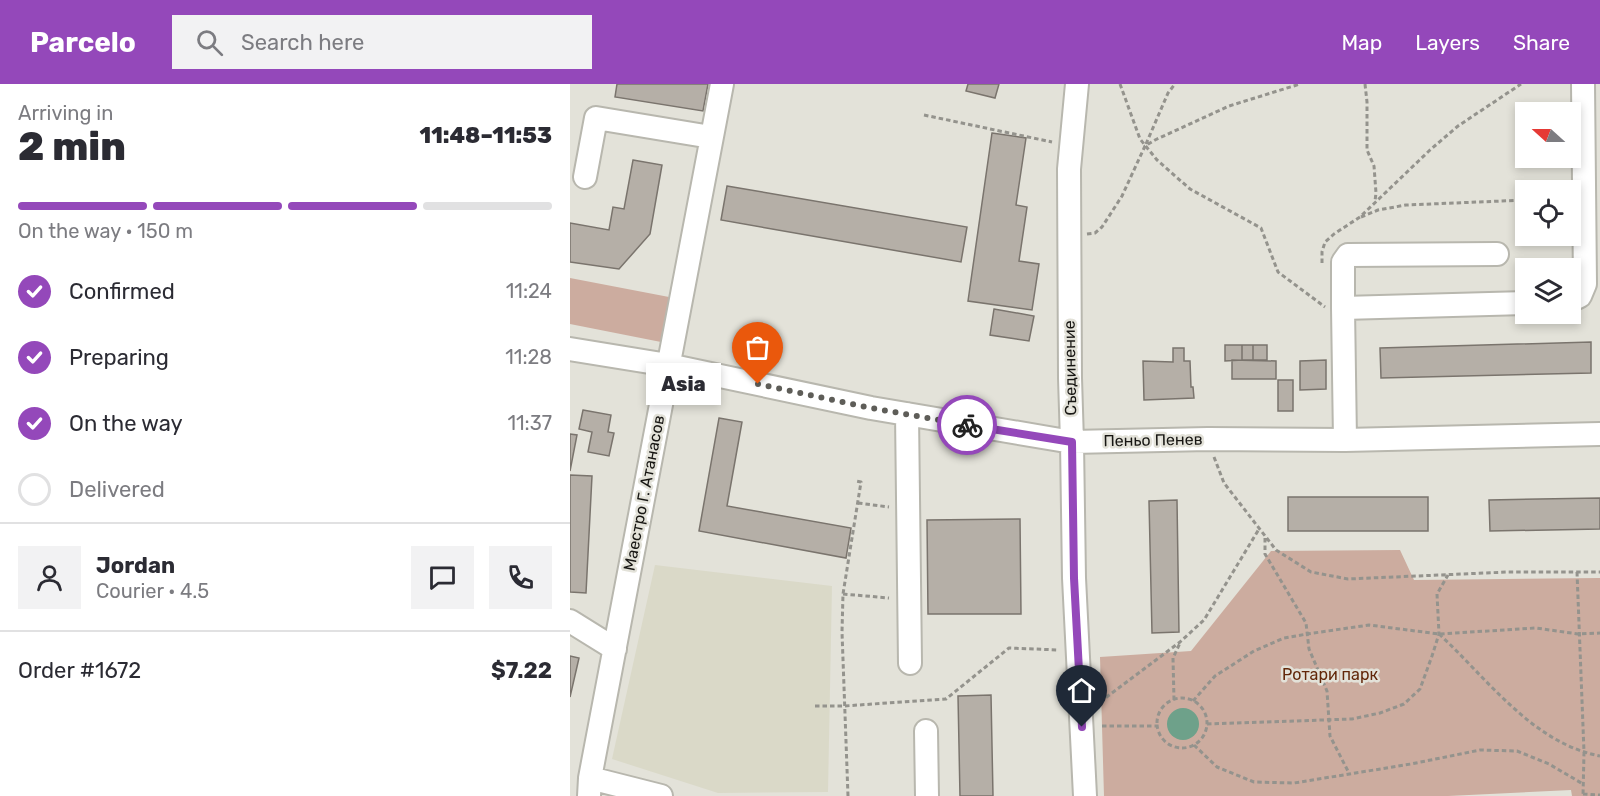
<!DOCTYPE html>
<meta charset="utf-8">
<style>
body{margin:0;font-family:Rubik,sans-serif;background:#f2f2f3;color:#2b2b33;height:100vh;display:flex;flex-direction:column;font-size:22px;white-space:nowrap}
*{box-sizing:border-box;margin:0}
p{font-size:20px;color:#7c7c81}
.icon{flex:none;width:33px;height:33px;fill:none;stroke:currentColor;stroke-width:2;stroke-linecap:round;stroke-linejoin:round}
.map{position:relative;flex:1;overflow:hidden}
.side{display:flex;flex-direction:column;background:#fff;width:570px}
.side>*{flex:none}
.needle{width:39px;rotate:291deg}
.controls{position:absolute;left:945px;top:18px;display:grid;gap:12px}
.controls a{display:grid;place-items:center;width:66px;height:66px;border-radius:0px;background:#fff;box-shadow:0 3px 9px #0003;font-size:30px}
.pin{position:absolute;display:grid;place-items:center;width:51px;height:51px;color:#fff;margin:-62px -26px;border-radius:50% 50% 50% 0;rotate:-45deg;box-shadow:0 0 6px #0007}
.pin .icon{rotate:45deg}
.courier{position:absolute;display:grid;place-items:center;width:60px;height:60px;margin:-30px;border:4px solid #9448ba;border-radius:50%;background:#fff;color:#222;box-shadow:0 2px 8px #0007}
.bubble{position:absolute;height:42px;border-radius:0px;background:#fff;box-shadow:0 3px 9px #0003;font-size:20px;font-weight:800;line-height:42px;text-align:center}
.overview em{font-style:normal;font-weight:800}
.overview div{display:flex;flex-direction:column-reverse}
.overview{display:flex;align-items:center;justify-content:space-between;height:102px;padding:0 18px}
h1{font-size:39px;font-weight:800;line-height:45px}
.bar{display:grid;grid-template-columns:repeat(4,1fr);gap:9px 6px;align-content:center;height:72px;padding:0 18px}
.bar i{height:8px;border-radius:4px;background:#e1e1e2}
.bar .selected{background:#9448ba}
.bar p{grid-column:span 4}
.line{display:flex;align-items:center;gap:15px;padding:0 18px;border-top:2px solid #e1e1e2}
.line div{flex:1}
.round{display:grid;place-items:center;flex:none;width:63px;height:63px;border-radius:0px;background:#f2f2f3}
ol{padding:0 18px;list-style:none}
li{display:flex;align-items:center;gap:18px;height:66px}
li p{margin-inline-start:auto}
li .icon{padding:6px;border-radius:50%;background:#9448ba;color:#fff;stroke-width:4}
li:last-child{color:#7c7c81}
li i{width:33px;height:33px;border:3px solid #e1e1e2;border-radius:50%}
header{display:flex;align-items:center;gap:36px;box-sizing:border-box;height:84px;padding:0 30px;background:#9448ba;color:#fff}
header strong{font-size:28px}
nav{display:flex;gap:33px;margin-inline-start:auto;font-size:21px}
.search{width:420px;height:54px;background:#f2f2f3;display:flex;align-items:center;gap:15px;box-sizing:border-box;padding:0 21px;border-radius:0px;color:#7c7c81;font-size:22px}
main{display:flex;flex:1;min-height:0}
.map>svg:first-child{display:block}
.built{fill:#dad9c8}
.green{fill:#ccac9f}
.water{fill:#6ea18a}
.building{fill:#b5afa7;stroke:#7a746d;stroke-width:1.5}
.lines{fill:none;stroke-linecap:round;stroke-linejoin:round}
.minor-casing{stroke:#b8b7ae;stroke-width:26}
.path{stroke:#94938d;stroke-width:3;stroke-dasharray:4.5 3;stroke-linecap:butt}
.minor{stroke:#fff;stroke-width:22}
.done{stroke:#5e5d58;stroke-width:6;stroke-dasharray:0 10.8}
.route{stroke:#9448ba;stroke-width:8}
.labels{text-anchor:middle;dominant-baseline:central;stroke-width:5;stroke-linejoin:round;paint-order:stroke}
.street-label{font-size:16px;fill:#171613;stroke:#e3e2d9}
.park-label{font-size:16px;fill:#622709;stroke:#e3e2d9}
</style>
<header>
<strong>Parcelo</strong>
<div class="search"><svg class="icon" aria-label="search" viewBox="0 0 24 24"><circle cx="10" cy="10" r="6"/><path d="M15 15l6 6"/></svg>Search here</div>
<nav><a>Map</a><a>Layers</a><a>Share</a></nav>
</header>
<main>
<section class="side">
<div class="overview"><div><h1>2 min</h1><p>Arriving in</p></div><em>11:48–11:53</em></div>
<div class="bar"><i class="selected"></i><i class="selected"></i><i class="selected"></i><i></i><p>On the way · 150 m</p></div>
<ol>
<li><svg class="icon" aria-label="check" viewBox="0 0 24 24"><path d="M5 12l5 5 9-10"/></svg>Confirmed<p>11:24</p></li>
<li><svg class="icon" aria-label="check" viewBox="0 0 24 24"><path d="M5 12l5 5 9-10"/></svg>Preparing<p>11:28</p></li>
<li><svg class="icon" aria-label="check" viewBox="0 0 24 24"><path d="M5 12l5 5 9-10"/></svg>On the way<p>11:37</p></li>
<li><i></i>Delivered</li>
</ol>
<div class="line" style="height:108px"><a class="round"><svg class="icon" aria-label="person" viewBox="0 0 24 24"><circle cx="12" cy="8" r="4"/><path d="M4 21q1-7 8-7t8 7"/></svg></a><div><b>Jordan</b><p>Courier · 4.5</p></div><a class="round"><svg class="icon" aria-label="chat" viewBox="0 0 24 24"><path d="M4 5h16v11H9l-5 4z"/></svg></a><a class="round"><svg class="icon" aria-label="phone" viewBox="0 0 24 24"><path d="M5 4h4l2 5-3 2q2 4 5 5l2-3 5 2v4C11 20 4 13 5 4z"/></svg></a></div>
<div class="line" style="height:78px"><div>Order #1672</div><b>$7.22</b></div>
</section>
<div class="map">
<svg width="1030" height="712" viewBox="0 0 1030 712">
<rect width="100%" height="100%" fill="#e3e2d9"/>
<path class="built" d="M85,481L262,502L258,708L148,709L42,675Z"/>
<path class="green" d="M0,194L99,213L91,258L0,240Z
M830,466L844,496L1030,494V712H1002L1001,706L878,712H534L530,573L621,567L701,467Z"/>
<path class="water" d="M597 640a16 16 0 1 1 32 0a16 16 0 1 1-32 0Z"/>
<path class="building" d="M47,0H138L133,27L45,13Z
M398,0H429L425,14L396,7Z
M422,49L456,54L446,121L457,123L449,177L469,180L462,226L398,217Z
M63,76L92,81L80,150L49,185L0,178V139L39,146L43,123L54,125Z
M157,102L397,143L391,178L151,136Z
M424,225L464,232L459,257L420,251Z
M1021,258V289L811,294L810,264Z
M655,261H672V276L655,277Z
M672,261H683V276H672Z
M683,261H697V276H683Z
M603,264H614V277H620L621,303H623L624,314L574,316L573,277L603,278Z
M662,276L706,277V295H662Z
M756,276V305L730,306V277Z
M708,296H723V327H708Z
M13,326L41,331L38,348L44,349L39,372L18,368L22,348L9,345Z
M149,334L172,338L157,422L281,444L276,474L129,447Z
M0,350L7,351L0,387Z
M0,391L22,392L16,509L0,508Z
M718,413H858V447H718Z
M1030,414V445L920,447L919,416Z
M607,416L609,548L582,549L579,417Z
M450,435L451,530H358L357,436Z
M0,572L9,574L0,613Z
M421,611L423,712H390L388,612Z"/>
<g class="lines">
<defs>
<path id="minor" d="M507,0L499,85L500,294L502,358L504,494L515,712
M15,93L26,34L141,53
M1000,217L1010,212L1015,200L1013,0
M773,224V178L778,171L927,170
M0,265L98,281L301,324L502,358L638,355L775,356L1030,350
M337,330L340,579
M775,356L773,224L956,219
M0,537L45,565
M356,647L357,712
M20,694L91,712
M19,712L20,694L152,0"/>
</defs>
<use href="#minor" class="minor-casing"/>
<path class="path" d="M550,0L570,55L587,76L620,105L691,144L708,188L755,223
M795,0L797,18V66L804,82L806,109L805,117
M354,31L482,58
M576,60L598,9L605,0
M791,133L808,126L836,121L956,116
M517,150L525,149L532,143L552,112L575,62L585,56L659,22L730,0
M752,179V168L755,158L764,150L790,133L860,66L888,42L951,0
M644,373L654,399L706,466L741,488L778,495L938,488H1030
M288,419L319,423
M695,454V470L736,539L739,565L757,607L760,652L780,691
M1007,488L1014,668L1013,712
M273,510L319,514
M869,550C917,594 962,659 1030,672
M587 639a25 25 0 1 1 50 0a25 25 0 1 1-50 0Z
M604,616L603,574L610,559
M623,617L645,592L684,567L714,554L737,550L799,541L869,550L966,544L1008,550L1030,549
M530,618L610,558L634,536L689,445
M245,622H274L376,615L439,564L489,566
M637,640L782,635L810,629L834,620L850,605L862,572L869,550L867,510L878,491
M532,642H587
M624,661L647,683L684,698L724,699L841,680L910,666L947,667L979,680L1013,700
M1013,710L1030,711
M278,712L272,548L273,510L291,398L286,397"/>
<use href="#minor" class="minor"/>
</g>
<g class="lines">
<path class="done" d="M188,300L301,324L397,341"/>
<path class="route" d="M397,341L502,358L504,494L512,643"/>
</g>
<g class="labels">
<g class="street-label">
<text transform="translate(500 284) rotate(-91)">Съединение</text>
<text transform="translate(583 356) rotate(-1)">Пеньо Пенев</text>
<text transform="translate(74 409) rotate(-79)">Маестро Г. Атанасов</text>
</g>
<g class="park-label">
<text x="760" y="590">Ротари парк</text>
</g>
</g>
</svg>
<div class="controls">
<a><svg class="needle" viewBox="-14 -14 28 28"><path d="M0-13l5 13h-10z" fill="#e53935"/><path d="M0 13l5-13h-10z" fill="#7c7c81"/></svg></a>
<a><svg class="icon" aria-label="locate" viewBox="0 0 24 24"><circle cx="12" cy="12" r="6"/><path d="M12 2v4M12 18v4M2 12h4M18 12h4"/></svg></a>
<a><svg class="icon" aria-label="layers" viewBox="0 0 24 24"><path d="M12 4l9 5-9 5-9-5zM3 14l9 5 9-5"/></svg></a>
</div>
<div class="pin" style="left:188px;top:300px;background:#ea580c"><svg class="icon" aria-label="bag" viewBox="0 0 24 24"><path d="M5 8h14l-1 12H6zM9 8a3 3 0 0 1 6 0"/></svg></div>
<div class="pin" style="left:512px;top:643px;background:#1f2937"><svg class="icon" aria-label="home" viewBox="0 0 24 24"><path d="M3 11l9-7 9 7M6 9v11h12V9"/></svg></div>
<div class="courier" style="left:397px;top:341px"><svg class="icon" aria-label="bike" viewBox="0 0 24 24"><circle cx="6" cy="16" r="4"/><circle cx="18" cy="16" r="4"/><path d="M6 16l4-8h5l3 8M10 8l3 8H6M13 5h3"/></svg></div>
<div class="bubble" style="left:76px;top:279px;width:75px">Asia</div>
</div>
</main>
